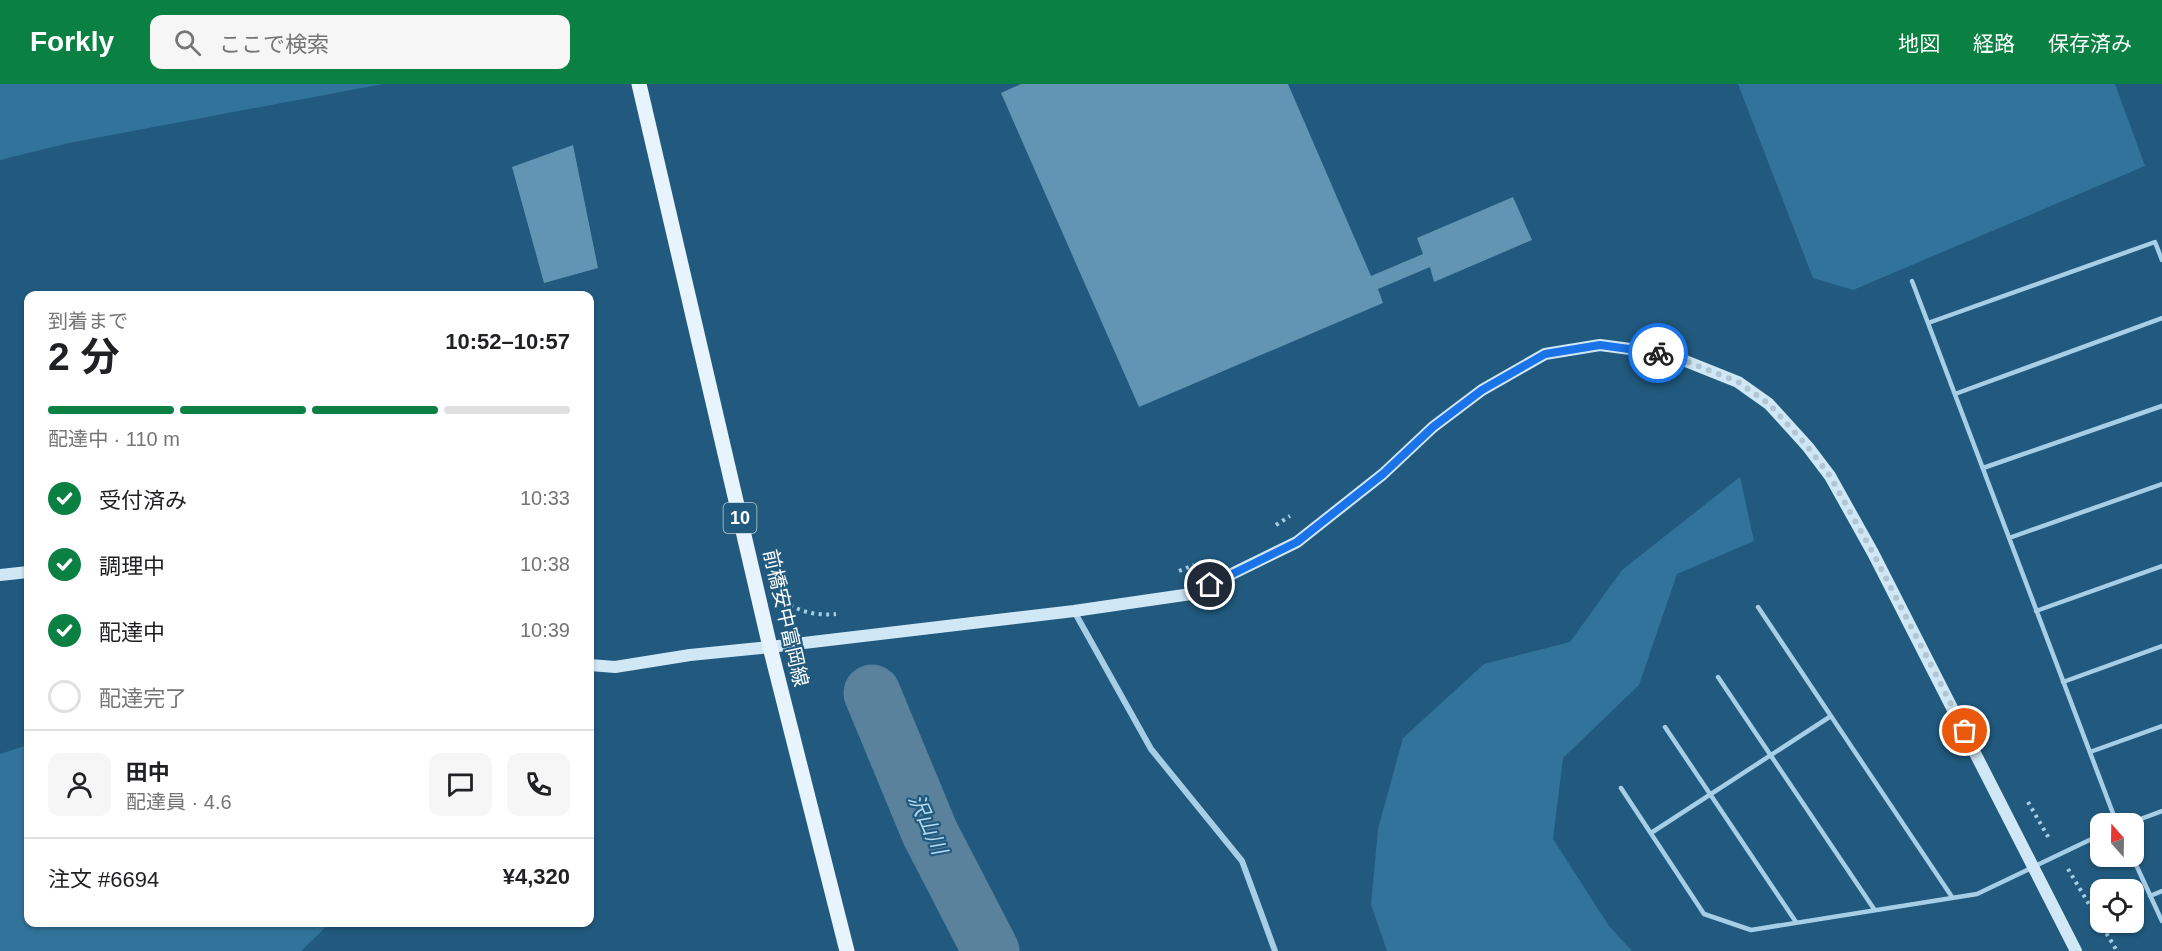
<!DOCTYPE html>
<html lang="ja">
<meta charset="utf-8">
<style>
body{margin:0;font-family:Helvetica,"Noto Sans JP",sans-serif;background:#f6f6f6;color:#202124;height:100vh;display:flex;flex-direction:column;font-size:22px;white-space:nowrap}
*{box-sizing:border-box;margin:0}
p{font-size:20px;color:#757577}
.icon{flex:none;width:33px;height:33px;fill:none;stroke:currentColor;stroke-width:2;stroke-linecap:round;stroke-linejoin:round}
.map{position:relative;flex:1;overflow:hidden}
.side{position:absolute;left:24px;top:207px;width:570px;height:636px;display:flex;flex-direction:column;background:#fff;border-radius:12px;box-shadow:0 2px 4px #0004}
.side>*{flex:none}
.needle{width:39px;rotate:340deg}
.fabs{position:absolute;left:2090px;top:729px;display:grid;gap:12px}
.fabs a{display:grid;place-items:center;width:54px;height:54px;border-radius:12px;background:#fff;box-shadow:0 2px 4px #0004;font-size:30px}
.pin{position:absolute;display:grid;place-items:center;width:51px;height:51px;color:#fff;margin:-26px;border:3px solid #fff;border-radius:50%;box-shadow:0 2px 6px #0007}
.courier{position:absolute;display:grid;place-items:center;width:60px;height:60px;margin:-30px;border:4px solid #1a73e8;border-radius:50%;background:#fff;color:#222;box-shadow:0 2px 8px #0007}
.summary em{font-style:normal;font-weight:700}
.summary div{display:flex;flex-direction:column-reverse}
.summary{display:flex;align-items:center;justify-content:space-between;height:102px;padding:0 24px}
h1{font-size:39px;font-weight:700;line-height:45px}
.bar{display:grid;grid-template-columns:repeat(4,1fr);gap:9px 6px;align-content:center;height:72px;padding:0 24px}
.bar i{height:8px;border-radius:4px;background:#e0e0e0}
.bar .current{background:#0b8043}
.bar p{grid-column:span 4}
.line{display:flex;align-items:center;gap:15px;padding:0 24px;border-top:2px solid #e0e0e0}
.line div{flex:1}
.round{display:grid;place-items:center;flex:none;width:63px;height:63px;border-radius:12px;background:#f6f6f6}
ol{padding:0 24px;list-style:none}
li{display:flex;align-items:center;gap:18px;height:66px}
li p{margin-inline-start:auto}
li .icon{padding:6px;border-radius:50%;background:#0b8043;color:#fff;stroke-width:4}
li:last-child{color:#757577}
li i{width:33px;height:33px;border:3px solid #e0e0e0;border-radius:50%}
header{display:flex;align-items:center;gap:36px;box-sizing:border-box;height:84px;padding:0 30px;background:#0b8043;color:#fff}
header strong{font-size:28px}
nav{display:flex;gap:33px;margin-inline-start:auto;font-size:21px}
.search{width:420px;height:54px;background:#f6f6f6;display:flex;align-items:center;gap:15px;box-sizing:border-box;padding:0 21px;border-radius:12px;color:#757577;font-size:22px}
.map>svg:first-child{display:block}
.green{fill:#31739a}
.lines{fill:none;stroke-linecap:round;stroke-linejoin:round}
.river{stroke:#5a829c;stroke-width:57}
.building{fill:#6295b3}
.path{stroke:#a6cee7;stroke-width:4;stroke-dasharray:3 4.5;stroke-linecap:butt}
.lane{stroke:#a6cee7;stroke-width:4.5}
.street{stroke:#a6cee7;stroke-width:6}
.secondary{stroke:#d0e7f6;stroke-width:12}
.primary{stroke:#e7f3fd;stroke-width:15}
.done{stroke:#b1c5d2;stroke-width:6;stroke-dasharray:0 10.8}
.route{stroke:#1a73e8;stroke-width:8}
.labels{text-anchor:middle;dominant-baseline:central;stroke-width:4.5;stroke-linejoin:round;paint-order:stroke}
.shield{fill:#215a7e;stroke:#bcced8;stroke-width:1.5}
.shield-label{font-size:18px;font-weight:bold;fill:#fff}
.street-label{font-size:20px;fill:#fff;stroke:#215a7e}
.water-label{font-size:21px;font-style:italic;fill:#b1d8ee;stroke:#215a7e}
</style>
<header>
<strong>Forkly</strong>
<div class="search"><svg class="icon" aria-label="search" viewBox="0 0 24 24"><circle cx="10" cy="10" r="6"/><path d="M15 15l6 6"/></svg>ここで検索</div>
<nav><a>地図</a><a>経路</a><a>保存済み</a></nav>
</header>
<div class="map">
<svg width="2162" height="867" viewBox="0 0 2162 867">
<rect width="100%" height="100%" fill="#215a7e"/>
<path class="green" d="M0,0H383L69,59L0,76Z
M1738,0H2115L2145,82L1853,206L1813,194Z
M1740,393L1754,457L1677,490L1639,601L1563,674L1553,755L1609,842L1632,867H1387L1371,821L1378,745L1403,654L1484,580L1570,558L1622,486Z
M28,661V838L330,839L301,867H0V670Z"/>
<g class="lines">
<path class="river" d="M872,609L930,749L991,867"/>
</g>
<path class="building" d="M1021,0H1288L1371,192L1423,170L1417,154L1513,113L1532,156L1434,198L1430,183L1378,205L1383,219L1139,323L1001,9Z
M573,61L598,184L544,199L512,83Z"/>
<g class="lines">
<path class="path" d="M1276,441L1290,432
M1179,487L1194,481
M784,517C799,528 817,532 836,530
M2028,718L2050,756
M2068,785L2117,867"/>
<path class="lane" d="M1912,197L1928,239
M1955,310L2162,234
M1983,384L2162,322
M2009,454L2162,400
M1758,523L1952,813
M2036,527L2162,482
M1718,593L1874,825
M2063,598L2162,562
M1665,643L1796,838
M2090,668L2162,642
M1621,704L1704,830L1751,846L1977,810L2100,751
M2117,740L1928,239L2155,158L2162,176
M2127,740L2162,727
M1651,749L1831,632
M2132,772L2162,837
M2150,812L2162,807"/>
<path class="street" d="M1074,527L1151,665L1242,777L1275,867"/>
<path class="secondary" d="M0,491L28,488
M590,581L615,583L690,571L770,563L1074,527L1191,510L1297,458L1383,390L1433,343L1482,306L1545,270L1600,261L1668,270L1738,298L1769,320L1808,363L1830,392L1873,469L2076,867"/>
<path class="primary" d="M639,0L770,563L847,867"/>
</g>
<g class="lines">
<path class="done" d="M1658,269L1668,270L1738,298L1769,320L1808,363L1830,392L1873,469L1965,647"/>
<path class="route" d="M1210,501L1297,458L1383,390L1433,343L1482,306L1545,270L1600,261L1658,269"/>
</g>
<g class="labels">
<rect class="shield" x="723.5" y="419" width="33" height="30" rx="4.5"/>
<g class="shield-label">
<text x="740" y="434">10</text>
</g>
<g class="street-label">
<text transform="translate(786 534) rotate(77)">前橋安中富岡線</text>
</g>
<g class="water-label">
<text transform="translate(928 740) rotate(66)">沢山川</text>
</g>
</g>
</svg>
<div class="fabs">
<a><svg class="needle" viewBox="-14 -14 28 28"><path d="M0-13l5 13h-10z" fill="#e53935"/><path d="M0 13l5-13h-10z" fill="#757577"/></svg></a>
<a><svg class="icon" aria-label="locate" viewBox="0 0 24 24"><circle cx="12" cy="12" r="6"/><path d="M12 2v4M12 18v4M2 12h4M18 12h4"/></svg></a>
</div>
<div class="pin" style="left:1965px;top:647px;background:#ea580c"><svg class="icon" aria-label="bag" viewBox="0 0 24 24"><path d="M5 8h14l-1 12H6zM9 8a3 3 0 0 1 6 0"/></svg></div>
<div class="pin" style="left:1210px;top:501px;background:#1f2937"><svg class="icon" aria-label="home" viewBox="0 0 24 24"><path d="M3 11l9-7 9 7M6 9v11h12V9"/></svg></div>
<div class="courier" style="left:1658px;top:269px"><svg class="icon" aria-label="bike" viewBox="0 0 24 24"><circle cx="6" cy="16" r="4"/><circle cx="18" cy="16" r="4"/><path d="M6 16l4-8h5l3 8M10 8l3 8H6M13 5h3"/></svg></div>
<section class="side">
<div class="summary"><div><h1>2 分</h1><p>到着まで</p></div><em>10:52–10:57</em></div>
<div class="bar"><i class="current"></i><i class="current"></i><i class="current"></i><i></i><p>配達中 · 110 m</p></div>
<ol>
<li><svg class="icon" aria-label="check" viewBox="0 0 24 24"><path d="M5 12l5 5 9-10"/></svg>受付済み<p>10:33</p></li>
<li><svg class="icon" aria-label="check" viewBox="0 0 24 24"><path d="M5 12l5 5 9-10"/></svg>調理中<p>10:38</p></li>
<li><svg class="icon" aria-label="check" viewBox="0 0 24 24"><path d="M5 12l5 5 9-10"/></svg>配達中<p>10:39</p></li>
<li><i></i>配達完了</li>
</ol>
<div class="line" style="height:108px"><a class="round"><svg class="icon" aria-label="person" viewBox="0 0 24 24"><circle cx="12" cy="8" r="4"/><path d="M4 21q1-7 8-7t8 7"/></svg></a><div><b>田中</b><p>配達員 · 4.6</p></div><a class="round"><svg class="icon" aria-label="chat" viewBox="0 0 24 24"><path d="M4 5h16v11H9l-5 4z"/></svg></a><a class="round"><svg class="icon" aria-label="phone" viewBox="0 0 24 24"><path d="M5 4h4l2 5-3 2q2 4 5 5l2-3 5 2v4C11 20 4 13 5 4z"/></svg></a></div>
<div class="line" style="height:78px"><div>注文 #6694</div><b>¥4,320</b></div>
</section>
</div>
